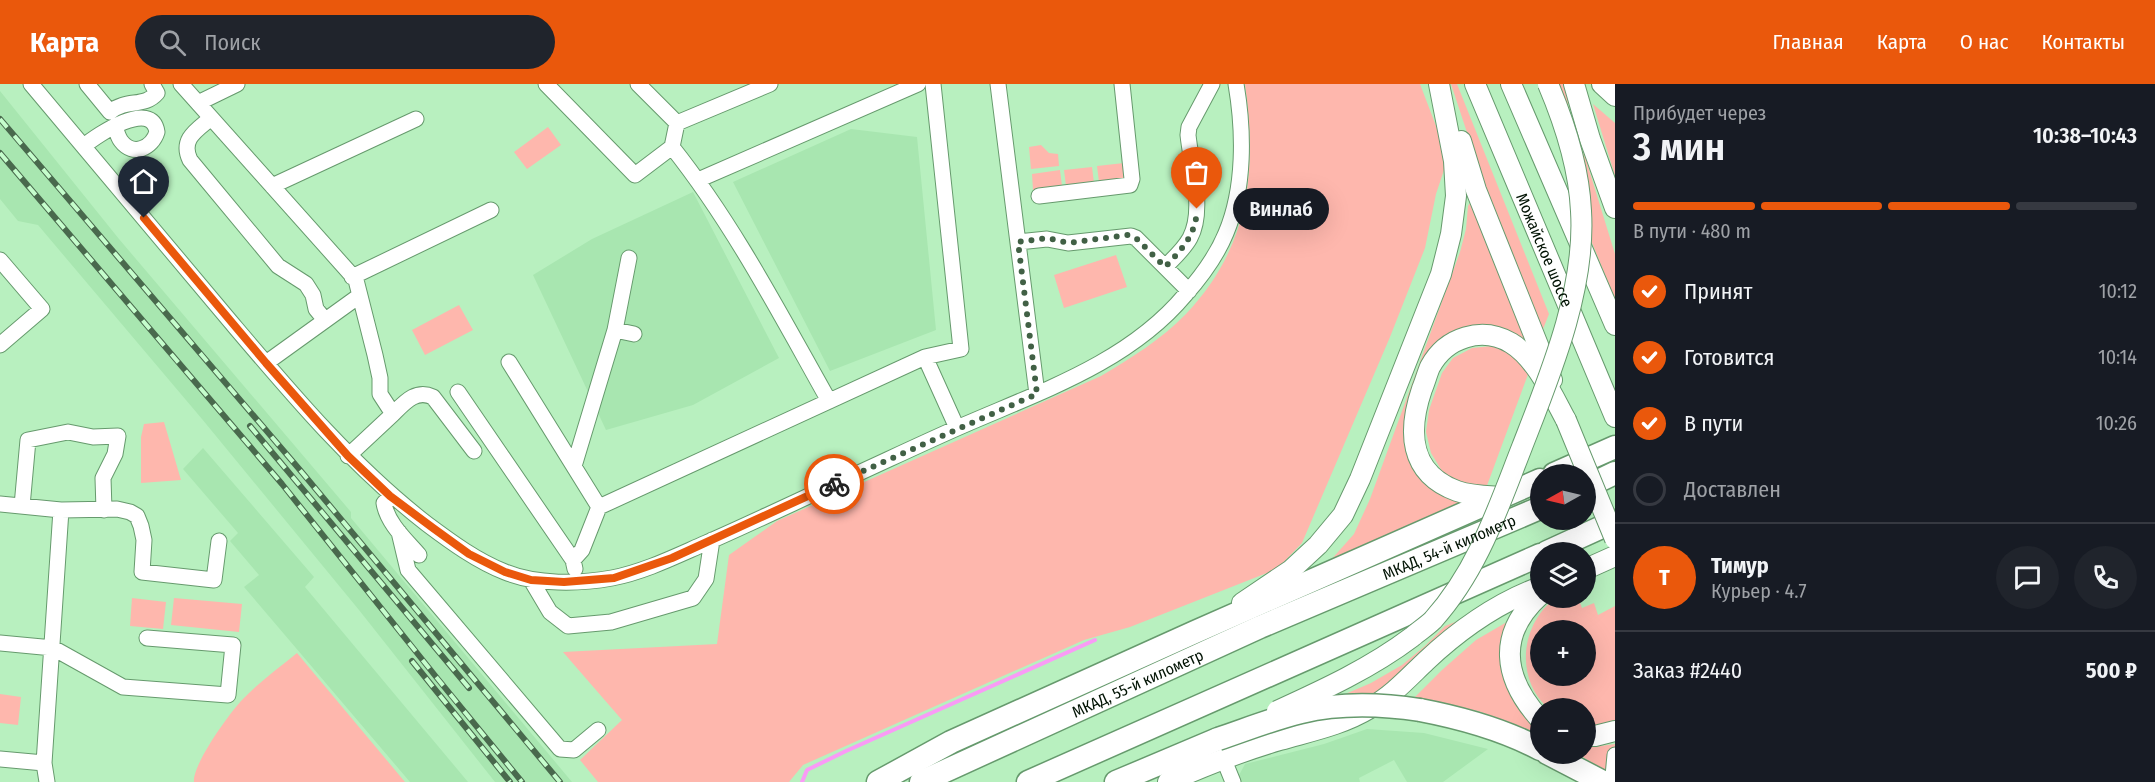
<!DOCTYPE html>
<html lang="ru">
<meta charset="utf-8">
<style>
body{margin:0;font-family:"Fira Sans Condensed",sans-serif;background:#20242c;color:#f1f3f6;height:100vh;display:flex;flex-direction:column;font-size:22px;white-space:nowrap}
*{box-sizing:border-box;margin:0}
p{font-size:20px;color:#9ea1a6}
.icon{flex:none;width:33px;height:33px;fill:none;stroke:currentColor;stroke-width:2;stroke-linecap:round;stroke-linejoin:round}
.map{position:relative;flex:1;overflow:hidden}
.sheet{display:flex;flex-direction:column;background:#171b24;width:540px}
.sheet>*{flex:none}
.needle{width:39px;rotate:262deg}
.fabs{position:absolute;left:1530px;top:380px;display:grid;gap:12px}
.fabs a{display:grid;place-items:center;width:66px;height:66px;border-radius:50%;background:#171b24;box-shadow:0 6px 24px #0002;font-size:30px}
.pin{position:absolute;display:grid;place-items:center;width:51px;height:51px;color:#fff;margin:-62px -26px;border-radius:50% 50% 50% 0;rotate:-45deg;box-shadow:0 0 6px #0007}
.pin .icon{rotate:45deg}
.courier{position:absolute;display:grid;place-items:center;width:60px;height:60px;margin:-30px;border:4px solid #ea580c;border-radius:50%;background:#fff;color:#222;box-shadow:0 2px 8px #0007}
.bubble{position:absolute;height:42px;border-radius:21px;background:#171b24;box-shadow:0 6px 24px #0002;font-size:20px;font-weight:600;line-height:42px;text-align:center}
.head em{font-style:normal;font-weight:600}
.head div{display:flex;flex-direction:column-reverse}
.head{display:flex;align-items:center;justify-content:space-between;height:102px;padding:0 18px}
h1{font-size:39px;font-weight:600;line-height:45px}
.bar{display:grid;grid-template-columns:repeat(4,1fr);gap:9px 6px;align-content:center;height:72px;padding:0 18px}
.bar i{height:8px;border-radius:4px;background:#363941}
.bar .on{background:#ea580c}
.bar p{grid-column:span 4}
.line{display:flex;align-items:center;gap:15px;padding:0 18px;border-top:2px solid #363941}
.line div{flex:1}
.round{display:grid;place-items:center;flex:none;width:63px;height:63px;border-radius:32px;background:#20242c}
ol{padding:0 18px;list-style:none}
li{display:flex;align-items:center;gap:18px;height:66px}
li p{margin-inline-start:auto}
li .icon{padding:6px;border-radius:50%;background:#ea580c;color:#fff;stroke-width:4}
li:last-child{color:#9ea1a6}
li i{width:33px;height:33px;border:3px solid #363941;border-radius:50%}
header{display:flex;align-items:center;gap:36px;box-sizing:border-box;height:84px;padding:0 30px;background:#ea580c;color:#fff}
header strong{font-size:28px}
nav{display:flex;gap:33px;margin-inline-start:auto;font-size:21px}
.search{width:420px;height:54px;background:#20242c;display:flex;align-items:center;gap:15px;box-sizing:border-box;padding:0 21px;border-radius:33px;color:#9ea1a6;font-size:22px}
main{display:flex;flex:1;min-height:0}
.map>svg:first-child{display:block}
.built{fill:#a8e6b0}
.green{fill:#feb7ad;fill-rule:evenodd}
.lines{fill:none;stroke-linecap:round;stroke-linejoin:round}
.stream{stroke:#f99bf6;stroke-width:4}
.minor-casing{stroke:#669a6d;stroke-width:17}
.major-casing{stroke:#669a6d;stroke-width:22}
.highway-casing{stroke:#669a6d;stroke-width:25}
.minor{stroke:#fff;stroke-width:15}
.major{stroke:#fff;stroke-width:20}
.highway{stroke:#fff;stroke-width:22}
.rail-casing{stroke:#49694d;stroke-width:6}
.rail{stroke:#c5fdcc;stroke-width:4;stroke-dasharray:11;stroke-linecap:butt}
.major-bridge-casing{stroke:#669a6d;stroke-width:22;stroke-linecap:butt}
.highway-bridge-casing{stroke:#669a6d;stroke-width:25;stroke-linecap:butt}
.major-bridge{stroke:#fff;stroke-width:20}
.highway-bridge{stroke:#fff;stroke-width:22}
.done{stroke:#416045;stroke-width:6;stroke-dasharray:0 10.8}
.route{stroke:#ea580c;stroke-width:8}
.labels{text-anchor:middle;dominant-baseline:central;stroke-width:4.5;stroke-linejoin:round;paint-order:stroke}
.street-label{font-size:16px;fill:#011203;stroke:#c5fdcc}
</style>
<header>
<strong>Карта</strong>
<div class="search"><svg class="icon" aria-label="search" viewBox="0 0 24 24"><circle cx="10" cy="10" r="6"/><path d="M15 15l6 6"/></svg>Поиск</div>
<nav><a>Главная</a><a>Карта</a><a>О нас</a><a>Контакты</a></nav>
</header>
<main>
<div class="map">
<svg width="1615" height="698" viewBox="0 0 1615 698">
<rect width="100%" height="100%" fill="#b8f0bf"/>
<path class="built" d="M0,7L119,155L351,428V434L572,698H495L359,526L202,335L38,141L18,137L0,115Z
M851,45L917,53L936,246L830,287L733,98Z
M693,108L779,274L693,321L606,346L533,191L592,155Z
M203,364L314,493L305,503L468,698H410L244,503L259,491L230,457L238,449L183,385Z
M1367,645L1424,649L1488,665L1443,698H1407L1394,676L1359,694L1360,698H1230L1237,695L1245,680L1324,660Z"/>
<path class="green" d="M1245,0H1420L1444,63V86L1436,110L1425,164L1390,253L1302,459L1277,485L1130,543L1084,556L803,681L789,698H598L580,676L622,636L563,568L717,560L729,471L777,437L1101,292C1131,274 1162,255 1186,230C1250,162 1257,88 1245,0Z
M1451,0H1457L1549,230L1541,250L1483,97Z
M1552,0H1566L1569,31L1575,50L1586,76L1615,170V215L1588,149Z
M1593,20L1615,39V92Z
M548,43L561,61L527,85L514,68Z
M1041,61L1049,69L1058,70L1059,82L1031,85L1029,63Z
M1124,79L1125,91L1123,94L1099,98L1097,82Z
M1092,83L1094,99L1066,102L1064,86Z
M1060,86L1062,102L1033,106L1032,90Z
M1474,113L1531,266L1497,247L1434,268L1416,376L1476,419L1330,477L1354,450L1370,415L1460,168L1466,145L1468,122Z
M1116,171L1127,203L1064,224L1054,191Z
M459,221L473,246L425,271L412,246Z
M1492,262L1507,267L1530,285L1485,407L1454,398L1442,387L1431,369L1426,348L1429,326L1442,289L1453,274L1472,264Z
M164,338L181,396L141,399V353L144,340Z
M1557,513H1578L1582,524L1594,519L1598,531L1615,522V639L1604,643L1586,642V624H1548C1514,594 1521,538 1557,513ZM1540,546H1586V591H1540Z
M132,514L166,518L163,545L130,542Z
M174,514L242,520L239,548L171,541Z
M1483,527L1375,612L1336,614L1371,599L1402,581L1425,562L1445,542Z
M1512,535L1507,552L1540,643V650L1478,627L1413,615L1442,586L1476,556Z
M297,569L405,698H194C192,681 230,628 243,615C259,598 279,584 297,569Z
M0,610L21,613L18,641L0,639Z
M1615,660L1611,690L1576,669H1586V662L1593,663Z"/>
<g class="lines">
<path class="stream" d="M802,698L807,686L846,667L1095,556"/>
<defs>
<path id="minor" d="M31,0C97,79 163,158 230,237C291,309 352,382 427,440C451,458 477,477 505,488C537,501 579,500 612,494C644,488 676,472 706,459C747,441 787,422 828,403C873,383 918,361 964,341C1042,307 1129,278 1185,211C1201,193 1217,171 1226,149C1245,104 1244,47 1236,0
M87,0L110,28C127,14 144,24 157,9L152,0
M181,0L356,196L375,271L380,294V310L393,330L348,372
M546,0L635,91L672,63L677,39L770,0
M638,0L677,39
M933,0L961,265L925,273L957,344
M998,0L1037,310
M198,19L237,0
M211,34C197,46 180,55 190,76L278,182L306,200L313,211L316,225L325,236
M84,62C97,51 152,14 157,48C152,64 133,73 121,57C118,53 117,48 115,43
M672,63C734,141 780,230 829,317
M698,96L918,0
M272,102L416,35
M1039,112L1130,101L1132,95L1122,0
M1018,158L1047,155L1068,159L1131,152L1136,154L1189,207
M0,176L42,225L0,261
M1165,183C1174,174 1184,165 1190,154C1205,126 1191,81 1188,51L1189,43L1212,0
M352,193L491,126
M615,246L634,250
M509,278L599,423
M266,279L359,212
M458,308L573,476L575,485
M393,330C405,318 416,305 433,313L474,367
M574,382L615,246L629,174
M391,412L384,419C387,439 406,456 419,471
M0,420L61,426L117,425L130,428L137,432L141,442L144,456L142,488L214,496L219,457
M22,422L28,356L68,348L93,353L118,352L115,370L103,394L104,426
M399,448L408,486L560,665L574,666L598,646
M573,476L582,466L599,423L925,273
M531,496L550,528L568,542L611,538L693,514L706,495L712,456
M0,559L53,564L123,603L228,611L233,561L147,554
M0,675L44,679
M1224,676L1233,698
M1613,692L1615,671
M47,698L44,679L61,426"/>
<g id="major">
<path id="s1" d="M1475,0L1615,333"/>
<path d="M1511,0L1615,241"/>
<path d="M1574,0L1590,55L1615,124"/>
<path d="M1602,0L1615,12"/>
<path d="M1461,57L1476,106L1552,296"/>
<path d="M1502,413C1487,412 1471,412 1457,407C1408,389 1408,346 1422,305C1425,298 1427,290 1430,283C1446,253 1482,242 1511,259C1536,274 1553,312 1566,336"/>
<path d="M1586,485L1615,472"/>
<path d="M1540,511C1497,550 1503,594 1540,635"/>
<path d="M1242,519L1291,486L1318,461L1343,431L1360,395L1441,190L1451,150L1456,112L1454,77L1439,0"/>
<path d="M1586,652H1595L1615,647"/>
<path d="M1168,698C1204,682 1242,667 1280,656C1311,647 1342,641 1370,624C1392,612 1408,594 1426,577C1460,545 1497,519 1540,503"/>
</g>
<g id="highway">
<path d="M1554,390L1615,363"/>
<path d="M1586,403L1615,389"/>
<path d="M1547,468L1615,437"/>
<path d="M1420,626C1462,634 1502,645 1540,665"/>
<path d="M1547,669L1603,698"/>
<path d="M878,698L951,658L1195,548L1540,396"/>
<path id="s2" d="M921,698L1260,543L1540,424"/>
<path d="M1028,698L1540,471"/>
<path d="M1116,698L1218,655"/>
</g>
</defs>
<use href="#minor" class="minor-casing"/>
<use href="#major" class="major-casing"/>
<use href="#highway" class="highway-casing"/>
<use href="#minor" class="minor"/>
<use href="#major" class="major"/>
<use href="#highway" class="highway"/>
<defs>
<path id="rail" d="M0,35L300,386L560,698
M0,69L282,400L437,594L522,698
M250,342L469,604
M412,577L510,698"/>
</defs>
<use href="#rail" class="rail-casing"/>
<use href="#rail" class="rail"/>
<defs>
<path id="major-bridge" d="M1566,336L1615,455
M1277,627C1323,606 1371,584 1412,553C1419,547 1427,542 1433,536C1478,486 1498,424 1522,363C1550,291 1586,205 1581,127C1579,83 1565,40 1548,0"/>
<path id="highway-bridge" d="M1218,655C1245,646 1272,635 1301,628C1339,619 1381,620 1420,626"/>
</defs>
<use href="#major-bridge" class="major-bridge-casing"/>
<use href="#highway-bridge" class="highway-bridge-casing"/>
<use href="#major-bridge" class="major-bridge"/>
<use href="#highway-bridge" class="highway-bridge"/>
</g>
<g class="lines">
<path class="done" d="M834,400L1037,310L1018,158L1047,154L1068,159L1128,151L1136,154L1165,183C1182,165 1196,151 1197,125"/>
<path class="route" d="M144,134L266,279L348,372L390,412L433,444L469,470L505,488L531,496L564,498L614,494L672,474L834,400"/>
</g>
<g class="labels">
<g class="street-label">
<text stroke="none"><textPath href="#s1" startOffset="180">Можайское шоссе</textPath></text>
<text stroke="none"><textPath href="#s2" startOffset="578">МКАД, 54-й километр</textPath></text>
<text stroke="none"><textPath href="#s2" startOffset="238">МКАД, 55-й километр</textPath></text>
</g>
</g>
</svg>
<div class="fabs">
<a><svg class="needle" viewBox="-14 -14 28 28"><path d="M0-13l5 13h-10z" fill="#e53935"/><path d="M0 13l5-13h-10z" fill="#9ea1a6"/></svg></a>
<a><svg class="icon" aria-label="layers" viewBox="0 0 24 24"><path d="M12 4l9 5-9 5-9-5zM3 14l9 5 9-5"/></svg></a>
<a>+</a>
<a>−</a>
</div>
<div class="pin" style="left:1197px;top:125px;background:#ea580c"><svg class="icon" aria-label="bag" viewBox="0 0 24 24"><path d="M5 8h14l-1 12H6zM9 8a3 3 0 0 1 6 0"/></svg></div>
<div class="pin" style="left:144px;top:134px;background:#1f2937"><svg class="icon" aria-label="home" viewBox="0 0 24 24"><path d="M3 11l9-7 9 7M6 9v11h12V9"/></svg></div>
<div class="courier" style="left:834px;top:400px"><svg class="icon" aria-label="bike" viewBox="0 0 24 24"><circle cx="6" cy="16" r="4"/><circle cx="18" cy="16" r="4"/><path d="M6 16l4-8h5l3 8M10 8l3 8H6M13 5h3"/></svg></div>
<div class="bubble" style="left:1233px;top:104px;width:96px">Винлаб</div>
</div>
<section class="sheet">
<div class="head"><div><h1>3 мин</h1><p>Прибудет через</p></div><em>10:38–10:43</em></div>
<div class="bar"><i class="on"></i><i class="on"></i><i class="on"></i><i></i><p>В пути · 480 m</p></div>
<ol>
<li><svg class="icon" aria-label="check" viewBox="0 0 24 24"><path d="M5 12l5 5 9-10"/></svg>Принят<p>10:12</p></li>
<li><svg class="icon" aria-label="check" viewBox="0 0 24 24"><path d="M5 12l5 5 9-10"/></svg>Готовится<p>10:14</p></li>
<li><svg class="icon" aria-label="check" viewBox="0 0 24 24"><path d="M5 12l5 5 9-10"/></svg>В пути<p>10:26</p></li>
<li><i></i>Доставлен</li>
</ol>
<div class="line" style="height:108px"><b class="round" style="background:#ea580c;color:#fff">Т</b><div><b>Тимур</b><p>Курьер · 4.7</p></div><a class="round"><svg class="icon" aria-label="chat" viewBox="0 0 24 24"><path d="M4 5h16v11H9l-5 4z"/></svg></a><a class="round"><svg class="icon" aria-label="phone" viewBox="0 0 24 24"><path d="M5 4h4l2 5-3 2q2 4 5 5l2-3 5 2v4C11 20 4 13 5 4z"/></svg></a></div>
<div class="line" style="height:78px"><div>Заказ #2440</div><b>500 ₽</b></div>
</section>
</main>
